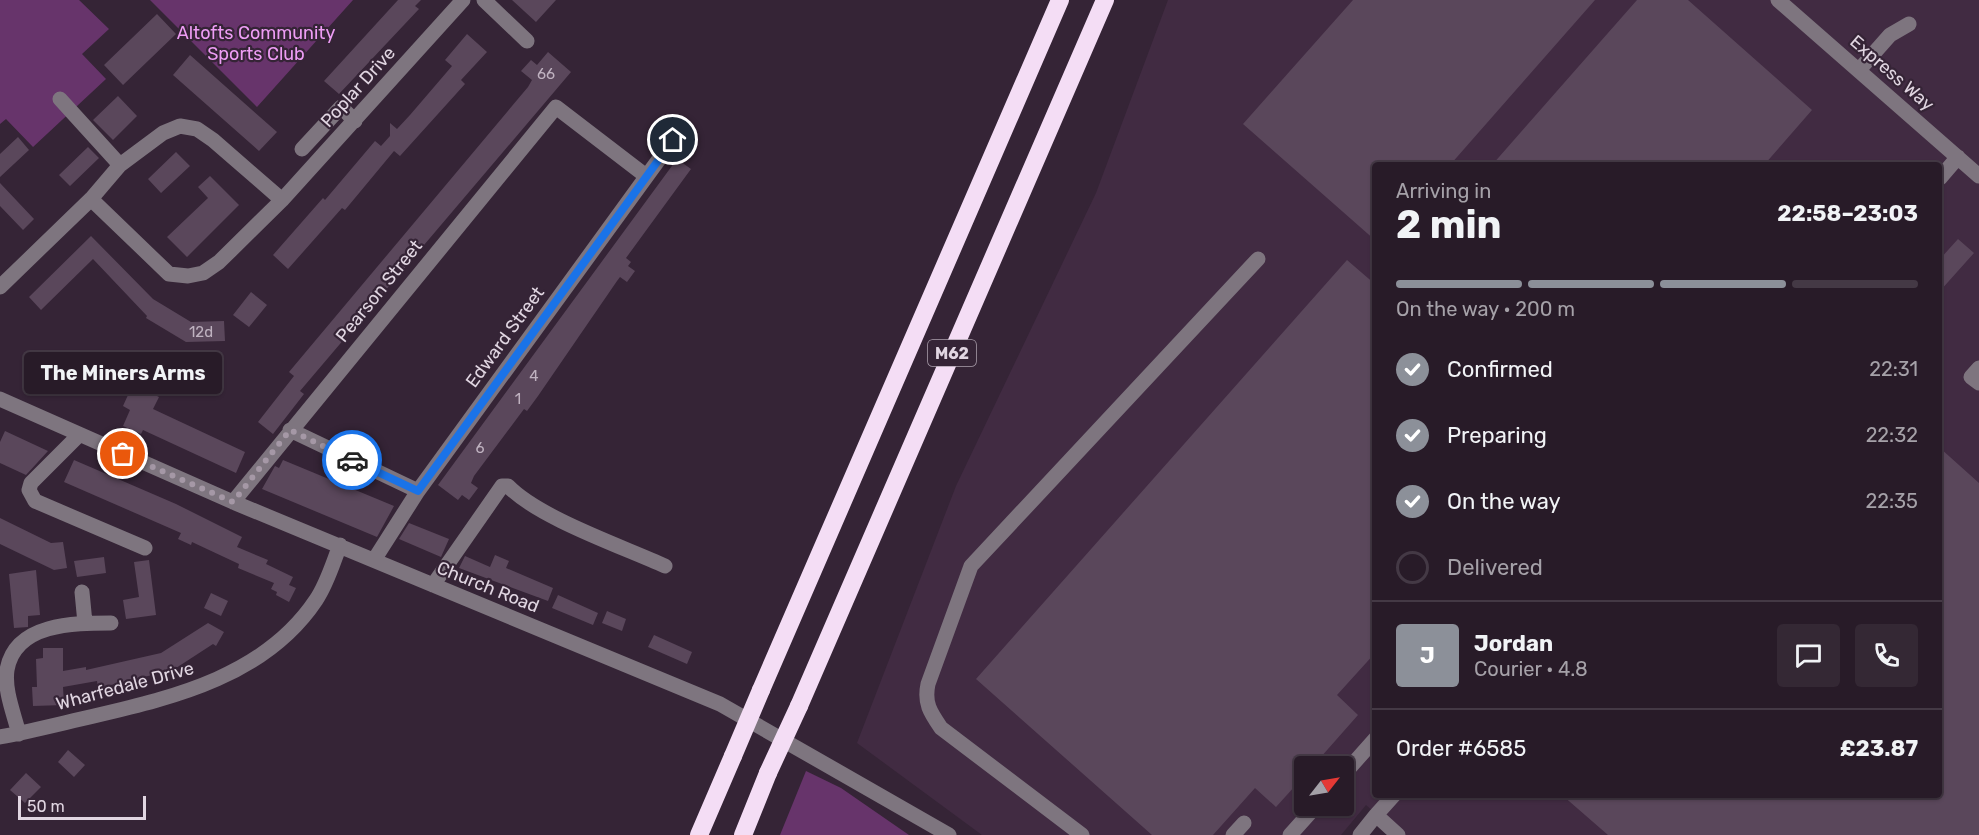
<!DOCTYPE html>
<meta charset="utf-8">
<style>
body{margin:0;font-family:Rubik,sans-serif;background:#342834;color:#f1f3f6;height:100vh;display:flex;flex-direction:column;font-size:22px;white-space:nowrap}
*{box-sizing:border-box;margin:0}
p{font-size:20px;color:#a5a1a8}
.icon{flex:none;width:33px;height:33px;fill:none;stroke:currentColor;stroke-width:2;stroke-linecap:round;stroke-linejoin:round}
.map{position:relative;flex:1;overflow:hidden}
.sheet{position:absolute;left:1372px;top:162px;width:570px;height:636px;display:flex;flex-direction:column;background:#281b28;border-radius:6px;box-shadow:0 2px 4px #0004,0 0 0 2px #443945}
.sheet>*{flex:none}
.needle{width:39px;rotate:59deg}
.tools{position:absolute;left:1294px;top:756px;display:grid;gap:12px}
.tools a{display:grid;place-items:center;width:60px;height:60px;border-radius:6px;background:#281b28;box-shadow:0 2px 4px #0004,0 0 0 2px #443945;font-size:30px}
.scale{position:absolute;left:18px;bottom:15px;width:128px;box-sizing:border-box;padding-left:6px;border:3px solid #e1d6e2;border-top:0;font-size:16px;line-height:21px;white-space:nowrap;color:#e1d6e2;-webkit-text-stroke:4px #352436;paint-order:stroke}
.pin{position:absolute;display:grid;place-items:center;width:51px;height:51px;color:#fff;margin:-26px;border:3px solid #fff;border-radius:50%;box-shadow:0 2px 6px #0007}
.courier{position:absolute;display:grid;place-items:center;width:60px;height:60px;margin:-30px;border:4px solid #1a73e8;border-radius:50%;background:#fff;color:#222;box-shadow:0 2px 8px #0007}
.bubble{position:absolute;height:42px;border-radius:6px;background:#281b28;box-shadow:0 2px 4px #0004,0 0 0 2px #443945;font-size:20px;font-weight:700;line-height:42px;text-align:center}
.summary em{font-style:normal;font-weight:700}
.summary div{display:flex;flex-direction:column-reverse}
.summary{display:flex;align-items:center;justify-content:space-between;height:102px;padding:0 24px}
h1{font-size:39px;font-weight:700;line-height:45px}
.bar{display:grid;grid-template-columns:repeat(4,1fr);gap:9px 6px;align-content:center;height:72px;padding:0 24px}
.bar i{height:8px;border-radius:4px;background:#443945}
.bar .current{background:#8c9099}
.bar p{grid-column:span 4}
.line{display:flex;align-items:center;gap:15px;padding:0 24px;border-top:2px solid #443945}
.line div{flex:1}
.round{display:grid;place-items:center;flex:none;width:63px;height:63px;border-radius:6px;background:#342834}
ol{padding:0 24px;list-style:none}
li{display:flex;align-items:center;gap:18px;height:66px}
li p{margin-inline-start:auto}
li .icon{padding:6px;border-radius:50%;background:#8c9099;color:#fff;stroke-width:4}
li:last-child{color:#a5a1a8}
li i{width:33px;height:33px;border:3px solid #443945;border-radius:50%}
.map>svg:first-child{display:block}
.built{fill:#412b42;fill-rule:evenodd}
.green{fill:#67346b}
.building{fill:#5a475b}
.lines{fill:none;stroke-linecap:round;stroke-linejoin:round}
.minor{stroke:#7e757f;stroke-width:15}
.highway{stroke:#f4ddf5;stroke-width:18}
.highway-bridge{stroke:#f4ddf5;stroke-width:18}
.done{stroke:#a598a6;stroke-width:6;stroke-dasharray:0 10.8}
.route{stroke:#1a73e8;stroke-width:8}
.labels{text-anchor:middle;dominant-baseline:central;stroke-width:4.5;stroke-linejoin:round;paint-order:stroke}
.number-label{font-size:15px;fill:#bfb2c0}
.shield{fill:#352436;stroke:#ada1ae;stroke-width:1.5}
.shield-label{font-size:16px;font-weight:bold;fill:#e1d6e2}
.park-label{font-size:18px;fill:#ee9df5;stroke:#352436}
.street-label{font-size:18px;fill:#e1d6e2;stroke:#352436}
</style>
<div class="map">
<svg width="1979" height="835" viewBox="0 0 1979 835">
<rect width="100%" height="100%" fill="#352436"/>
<path class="built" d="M1168,0H1979V835H1400L1366,805L1341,835H982L857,743L956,486L1096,193ZM1376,165H1940V795H1376ZM1305,766H1344V806H1305Z"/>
<path class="green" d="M0,0H79L109,29L82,54L106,79L33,147L6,119L0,124Z
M150,0H353L257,107Z
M806,771L841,788L909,835H780Z"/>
<path class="building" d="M398,0H421L415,6L419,9L339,94L324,81Z
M512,0H556L536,22Z
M1353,0H1595L1450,165H1376V241L1243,124Z
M1637,0H1688L1812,110L1764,165H1492Z
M157,14L176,34L123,85L104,65Z
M467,34L487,52L461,80L465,84L400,156L394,151L345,210L342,208L288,269L273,255L323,198L325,200L375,141L381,146L390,136V123L397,129L410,115L452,66L445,60Z
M548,52L571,72L300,391L304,394L273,434L258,422L294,376L289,372L528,87L532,80L521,71L531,60L537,65Z
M190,55L277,132L259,151L173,75Z
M118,96L137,116L113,140L93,120Z
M18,137L29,150L0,177V154Z
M88,147L99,158L70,186L59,175Z
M176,152L190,166L161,193L148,179Z
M677,159L691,169L626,258L631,262L628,266L635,271L627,282L620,277L617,281L538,396L527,411L524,409L474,476L471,483L478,488L469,500L462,495L458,500L438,485Z
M210,176L239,205L187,257L167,237L208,198L198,187Z
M0,183L34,219L23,230L0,206Z
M91,236L153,299L191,322L224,321L225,341L186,342L146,318L147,316L93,259L41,310L29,297Z
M1958,239L1974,253L1940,291V259Z
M1347,260L1376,285V652L1337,695L1358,715L1313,766H1305V775L1276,807L1255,788L1213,835H1152L976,679Z
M251,292L267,305L249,327L233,315Z
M133,384L159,397L153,409L245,452L236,473L143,430L141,434L123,426L130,410L123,406Z
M5,431L48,451L26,475L0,463V442Z
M1940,448L1979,483V835H1608L1562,795H1940Z
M74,460L176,504L242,537L237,547L268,560L266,564L293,577L289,585L296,588L289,602L276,595L277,592L271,589L274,583L238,568L239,564L192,542L191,545L178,539L181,533L64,482Z
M283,460L394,506L377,537L262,489L275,466L279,468Z
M0,518L51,543L63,542L67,568L54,570L0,544Z
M409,523L449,539L441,557L399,539Z
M495,555L509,561L506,568L553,588L548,601L459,568L465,556L490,567Z
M104,557L106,573L77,577L74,561Z
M149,560L156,615L126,619L123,600L139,597L134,562Z
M36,570L40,615L28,616V627L14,628L9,574Z
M211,593L228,601L221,616L204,608Z
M558,595L598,613L593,625L552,608Z
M607,611L626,619L622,631L602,623Z
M208,623L224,632L216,646L213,644L173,670L98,688L97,681L63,687L64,705L33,706L32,687H37L36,659L43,658V648H63V671L86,667V670L161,653Z
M654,635L692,652L687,664L648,647Z
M68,750L85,765L74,777L58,762Z
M26,773L41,787L25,803L10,790Z"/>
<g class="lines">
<path class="minor" d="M484,0L527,41
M1778,0L1979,176
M1859,70L1890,35L1909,24
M60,99L120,165
M302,149L341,107L355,121
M1940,178L1958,157
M91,199L169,274L188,276L203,273L219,262L282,200L463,0
M0,287L91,199L120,165L163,133L180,126L197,129L213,140L282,200
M1979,368L1971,377L1979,383
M0,399L233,502L720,704L949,835
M290,430L418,491
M79,435L31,483L29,490L35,501L145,548
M233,502L556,107L646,176
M374,560L418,491L673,140
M433,585L502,486H508C539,518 621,546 665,566
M82,592L85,623
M19,734C14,714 4,690 7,670C15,623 74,623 111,623
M0,737C32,731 63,723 94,716C176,697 266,675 316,600C327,584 333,563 340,545
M1344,774L1376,738
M1394,795L1376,815L1398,835
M1082,835L941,728C930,712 924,703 928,684L971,566L1258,259
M1233,835L1244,823
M1290,835L1316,806
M1360,835L1376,815"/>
<path class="highway" d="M761,690L1060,0
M799,706L1105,0
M699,835L733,756
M743,835L768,773"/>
<path class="highway-bridge" d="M733,756L761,690
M768,773L799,706"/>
</g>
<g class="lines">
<path class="done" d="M123,454L233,502L290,430L352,460"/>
<path class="route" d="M352,460L418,491L673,140"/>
</g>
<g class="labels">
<g class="number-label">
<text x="546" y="74">66</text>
<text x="201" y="332">12d</text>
<text x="534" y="376">4</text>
<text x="518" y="399">1</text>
<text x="480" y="448">6</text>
</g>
<rect class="shield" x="928" y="340" width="48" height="26" rx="4.5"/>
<g class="shield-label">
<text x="952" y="353">M62</text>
</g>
<g class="park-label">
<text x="256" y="33">Altofts Community<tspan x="256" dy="21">Sports Club</tspan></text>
</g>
<g class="street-label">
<text transform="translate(1892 73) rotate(41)">Express Way</text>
<text transform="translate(358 87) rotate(-48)">Poplar Drive</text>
<text transform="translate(379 291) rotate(-51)">Pearson Street</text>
<text transform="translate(505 337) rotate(-54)">Edward Street</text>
<text transform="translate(488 587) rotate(22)">Church Road</text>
<text transform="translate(125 686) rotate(-15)">Wharfedale Drive</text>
</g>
</g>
</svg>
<div class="tools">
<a><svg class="needle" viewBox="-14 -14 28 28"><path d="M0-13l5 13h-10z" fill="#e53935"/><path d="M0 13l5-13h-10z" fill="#a5a1a8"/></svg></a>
</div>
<div class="scale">50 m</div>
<div class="pin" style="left:123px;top:454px;background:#ea580c"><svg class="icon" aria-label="bag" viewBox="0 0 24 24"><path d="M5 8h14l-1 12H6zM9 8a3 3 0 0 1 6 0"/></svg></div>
<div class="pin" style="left:673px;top:140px;background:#1f2937"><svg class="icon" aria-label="home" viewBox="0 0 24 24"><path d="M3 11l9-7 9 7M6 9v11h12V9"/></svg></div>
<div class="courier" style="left:352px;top:460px"><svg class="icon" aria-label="car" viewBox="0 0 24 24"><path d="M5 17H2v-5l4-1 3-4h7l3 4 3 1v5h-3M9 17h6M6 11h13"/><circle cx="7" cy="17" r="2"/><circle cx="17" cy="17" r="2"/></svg></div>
<div class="bubble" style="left:24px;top:352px;width:198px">The Miners Arms</div>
<section class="sheet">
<div class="summary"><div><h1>2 min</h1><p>Arriving in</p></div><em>22:58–23:03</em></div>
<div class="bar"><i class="current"></i><i class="current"></i><i class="current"></i><i></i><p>On the way · 200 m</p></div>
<ol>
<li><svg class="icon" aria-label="check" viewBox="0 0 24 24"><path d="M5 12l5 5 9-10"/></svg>Confirmed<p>22:31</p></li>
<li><svg class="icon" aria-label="check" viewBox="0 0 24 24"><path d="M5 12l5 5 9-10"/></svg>Preparing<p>22:32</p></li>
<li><svg class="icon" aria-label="check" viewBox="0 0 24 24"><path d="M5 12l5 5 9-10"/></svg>On the way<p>22:35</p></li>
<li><i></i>Delivered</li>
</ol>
<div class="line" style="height:108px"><b class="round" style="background:#8c9099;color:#fff">J</b><div><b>Jordan</b><p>Courier · 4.8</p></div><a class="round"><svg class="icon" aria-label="chat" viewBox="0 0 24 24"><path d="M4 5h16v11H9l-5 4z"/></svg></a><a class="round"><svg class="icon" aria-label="phone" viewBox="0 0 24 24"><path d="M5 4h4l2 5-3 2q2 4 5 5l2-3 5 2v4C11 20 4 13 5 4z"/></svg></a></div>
<div class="line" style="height:78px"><div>Order #6585</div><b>£23.87</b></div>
</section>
</div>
